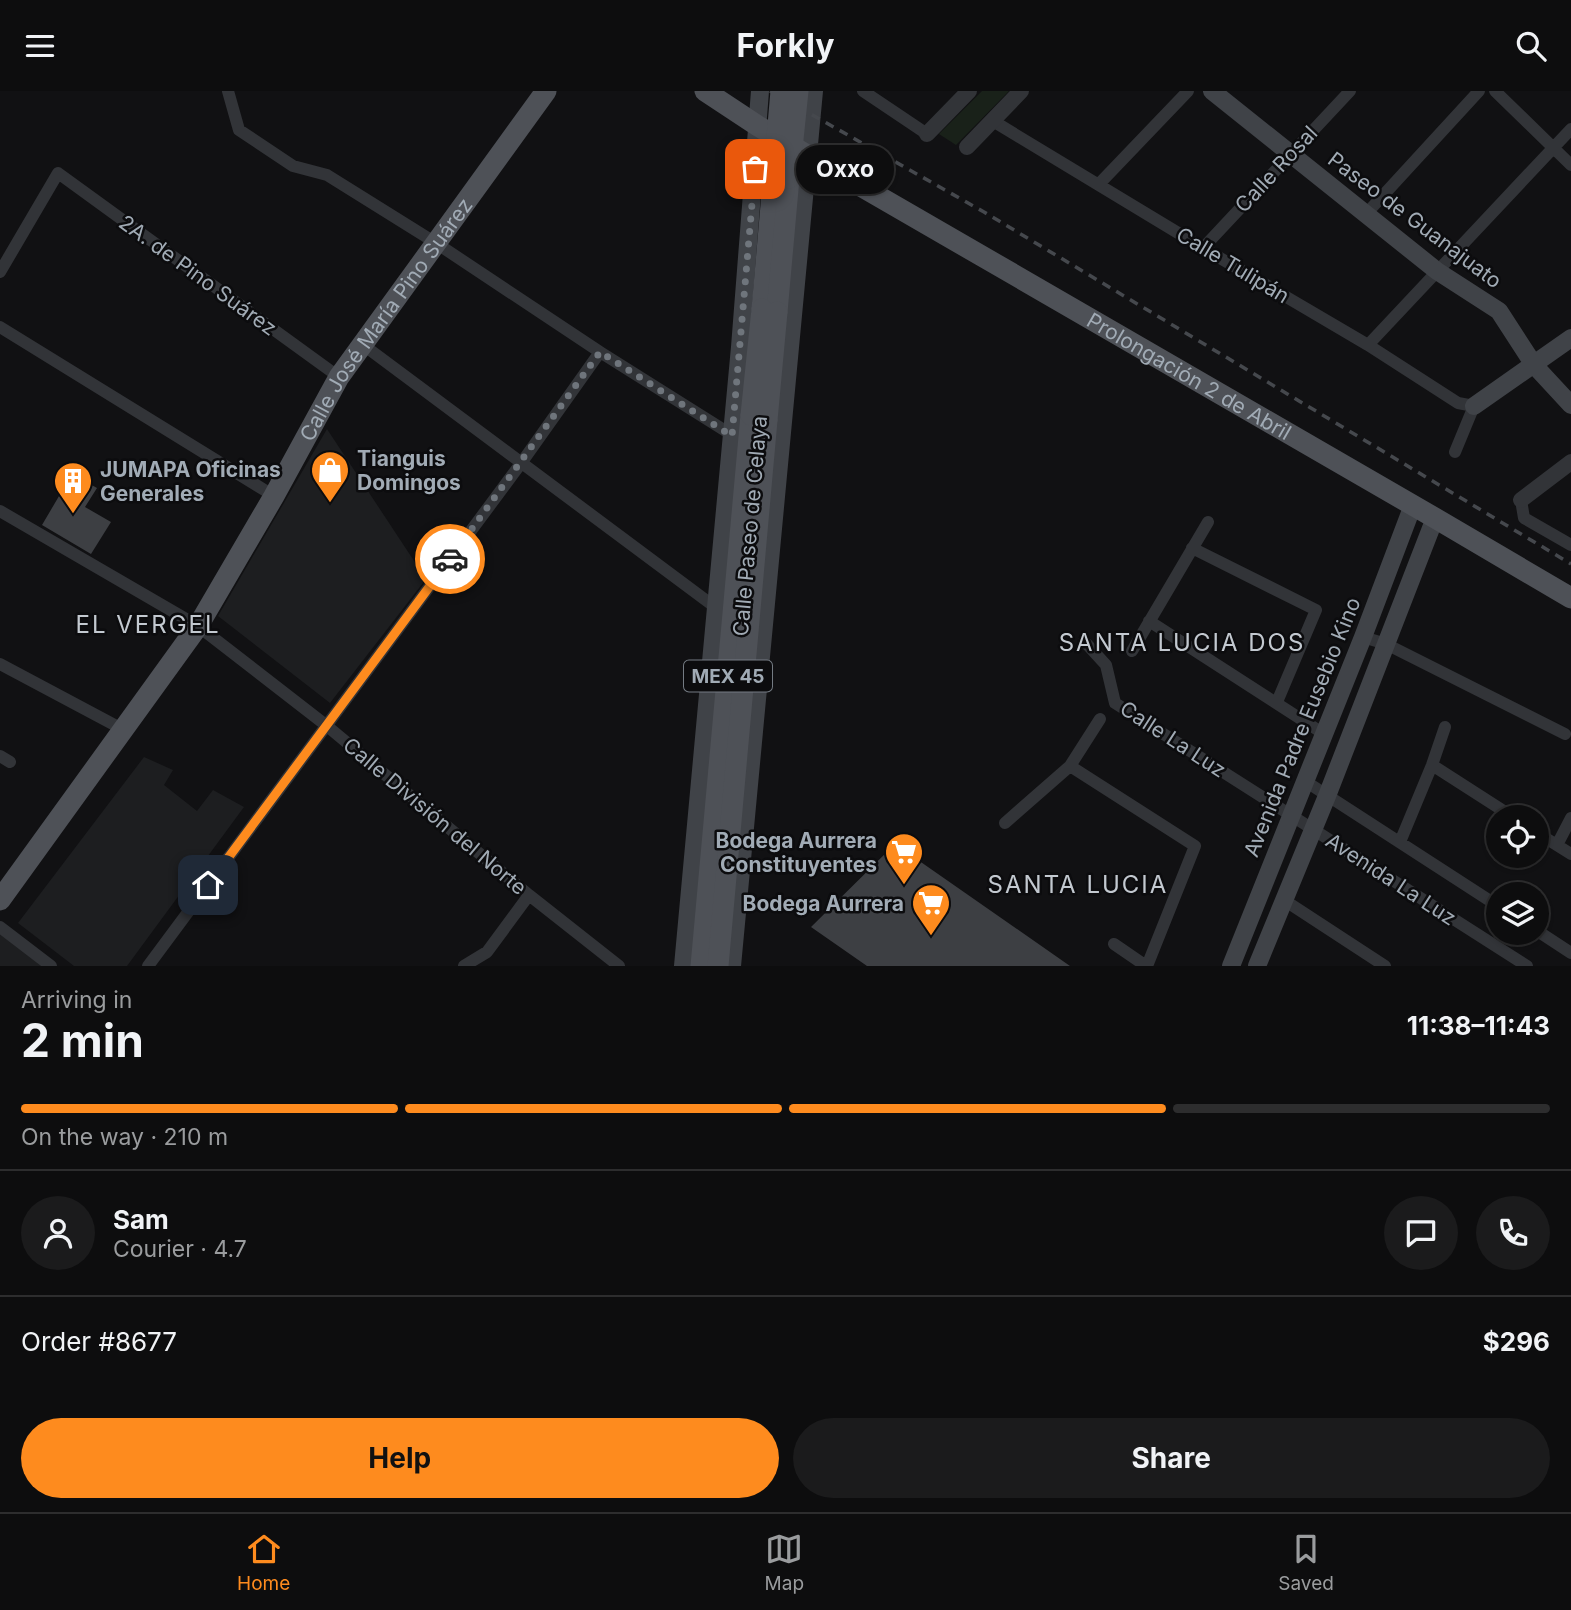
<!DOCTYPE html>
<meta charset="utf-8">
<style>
body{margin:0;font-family:Inter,sans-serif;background:#1b1b1c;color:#f1f3f6;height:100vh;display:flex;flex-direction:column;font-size:26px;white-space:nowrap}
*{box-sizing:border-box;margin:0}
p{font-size:23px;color:#9a9c9e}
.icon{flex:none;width:38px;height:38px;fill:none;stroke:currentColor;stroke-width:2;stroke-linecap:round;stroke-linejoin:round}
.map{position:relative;height:875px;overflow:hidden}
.drawer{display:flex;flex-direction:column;background:#0d0d0e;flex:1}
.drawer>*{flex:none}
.controls{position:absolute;left:1486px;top:714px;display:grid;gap:14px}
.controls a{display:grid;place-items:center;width:63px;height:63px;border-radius:50%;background:#0d0d0e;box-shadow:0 2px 5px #0004,0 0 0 2px #2d2d2e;font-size:35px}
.pin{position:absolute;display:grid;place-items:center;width:60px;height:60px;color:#fff;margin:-30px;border-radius:14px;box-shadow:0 4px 10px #0006}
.courier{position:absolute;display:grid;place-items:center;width:70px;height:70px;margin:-35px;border:5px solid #fe8b1e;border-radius:50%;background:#fff;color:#222;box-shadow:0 2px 9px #0007}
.bubble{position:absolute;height:49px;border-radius:24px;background:#0d0d0e;box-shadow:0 2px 5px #0004,0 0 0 2px #2d2d2e;font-size:23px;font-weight:700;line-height:49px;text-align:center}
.overview em{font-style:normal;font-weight:700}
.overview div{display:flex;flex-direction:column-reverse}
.overview{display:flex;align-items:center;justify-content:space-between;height:119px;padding:0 21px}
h1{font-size:46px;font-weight:700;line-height:52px}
.bar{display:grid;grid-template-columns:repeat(4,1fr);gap:10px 7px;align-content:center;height:84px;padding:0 21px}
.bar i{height:9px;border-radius:5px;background:#2d2d2e}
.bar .active{background:#fe8b1e}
.bar p{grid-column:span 4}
.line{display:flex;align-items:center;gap:18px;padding:0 21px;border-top:2px solid #2d2d2e}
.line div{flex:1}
.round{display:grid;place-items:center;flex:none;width:74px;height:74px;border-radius:37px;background:#1b1b1c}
.primary-button{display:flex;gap:14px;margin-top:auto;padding:14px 21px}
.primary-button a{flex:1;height:80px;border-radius:42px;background:#fe8b1e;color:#111;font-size:28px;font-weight:700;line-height:80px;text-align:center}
.primary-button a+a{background:#1b1b1c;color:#f1f3f6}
header{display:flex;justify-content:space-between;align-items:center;height:91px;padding:0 21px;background:#0d0d0e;font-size:32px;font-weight:700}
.dock{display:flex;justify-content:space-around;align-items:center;height:98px;border-top:2px solid #2d2d2e;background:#0d0d0e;font-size:19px;color:#9a9c9e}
.dock a{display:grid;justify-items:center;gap:4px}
.dock .active{color:#fe8b1e}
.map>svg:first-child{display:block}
.built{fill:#1d1e20}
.green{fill:#192119}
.building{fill:#3d3f43}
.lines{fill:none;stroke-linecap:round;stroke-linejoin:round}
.minor{stroke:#323438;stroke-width:12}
.tertiary{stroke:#323438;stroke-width:16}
.secondary{stroke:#404348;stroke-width:18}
.primary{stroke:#4e5157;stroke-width:21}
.rail{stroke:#45484d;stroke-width:3.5;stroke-dasharray:9 7;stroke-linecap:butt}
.primary-bridge{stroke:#4e5157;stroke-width:21}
.done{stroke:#6f757c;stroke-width:7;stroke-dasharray:0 12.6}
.route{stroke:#fe8b1e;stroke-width:9}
.labels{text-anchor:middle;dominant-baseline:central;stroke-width:5;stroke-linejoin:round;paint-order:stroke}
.shield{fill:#0c0c0e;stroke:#747b83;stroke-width:2}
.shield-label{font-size:19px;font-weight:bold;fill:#a1abb5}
.street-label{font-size:21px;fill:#a1abb5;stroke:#0c0c0e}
.poi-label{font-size:21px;font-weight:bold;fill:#a1abb5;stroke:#0c0c0e;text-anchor:start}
.quarter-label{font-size:24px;letter-spacing:2px;fill:#c3c9d0;stroke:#0c0c0e}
</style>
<header><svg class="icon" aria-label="menu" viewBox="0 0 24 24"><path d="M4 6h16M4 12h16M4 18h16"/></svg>Forkly<svg class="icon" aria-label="search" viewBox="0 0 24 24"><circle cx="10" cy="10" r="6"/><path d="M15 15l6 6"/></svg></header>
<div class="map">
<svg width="1571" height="875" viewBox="0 0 1571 875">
<rect width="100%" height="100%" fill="#111113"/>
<path class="built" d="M327,338L426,488L330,612L218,525Z
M144,666L173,679L164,694L197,720L213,699L244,716L127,875H74L18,832Z
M0,841L46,875H0Z"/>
<path class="green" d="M982,0H1009L956,54L939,43Z"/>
<path class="building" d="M72,383L97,397L85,416L111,431L91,463L42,434Z
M895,753L1070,875H867L811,836Z"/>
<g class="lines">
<path class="minor" d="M228,0L239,39L293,75L327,84L436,152L600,261L732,344
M863,0L927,43
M1495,0L1571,74
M993,30L1203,157L1368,254L1458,312L1474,315L1455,361
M1099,93L1188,0
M1366,123L1479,0
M1203,157L1350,0
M0,181L58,82L339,286
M0,236L274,405
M362,253L715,516
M1368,254L1571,38
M1521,409L1524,427L1571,454
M0,420L198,535L327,635L529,804L619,875
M1192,457L1316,519L1277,611
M1149,530L1324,643
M1363,546L1386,553L1565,643
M1084,550L1106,574L1115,612L1527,875
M1132,560L1208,431
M0,573L124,639
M0,665L10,671
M1432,674L1513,726
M1070,675L1195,755L1147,875
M1305,690L1498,815
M1005,732L1070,675L1100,628
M1536,741L1571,763
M1400,751L1432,674L1445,636
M1557,754L1571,727
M1284,809L1385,875
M0,836L51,875
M1536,839L1571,862
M1114,853L1146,875
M148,875L522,371L600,261
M464,875L487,861L529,804"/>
<path class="tertiary" d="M927,43L969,0
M967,56L1021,0
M1521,409L1571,371"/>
<path class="secondary" d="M1212,0L1437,180L1499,220L1534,274L1571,314
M1474,315L1571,247
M683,875L740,256L760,0
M732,875L814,0
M1231,875L1363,546L1413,414
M1257,875L1327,705L1435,427"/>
<g class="primary">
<path id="s1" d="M705,0L758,35L807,64L1435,427L1571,507"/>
<path d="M762,218L774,80"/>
<path d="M777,221L789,87"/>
<path id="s2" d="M0,809L198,535L274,405L339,286L546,0"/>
<path d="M701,875L751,324"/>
<path d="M718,875L767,329"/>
</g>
<path class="rail" d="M770,0L984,121L1571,473"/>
<path class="primary-bridge" d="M774,80L781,0
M789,87L798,0
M751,324L762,218
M767,329L777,221"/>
</g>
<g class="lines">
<path class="done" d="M450,468L600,261L732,345L755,78"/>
<path class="route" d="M208,794L450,468"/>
</g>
<defs>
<symbol id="shop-pin" viewBox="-11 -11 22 30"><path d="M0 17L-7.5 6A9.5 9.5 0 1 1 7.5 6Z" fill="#fe8b1e" stroke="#0c0c0e"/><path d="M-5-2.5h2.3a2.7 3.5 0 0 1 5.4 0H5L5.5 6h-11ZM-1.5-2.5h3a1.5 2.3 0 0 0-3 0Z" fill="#fff"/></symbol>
<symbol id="building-pin" viewBox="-11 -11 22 30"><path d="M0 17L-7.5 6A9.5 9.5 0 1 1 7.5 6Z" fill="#fe8b1e" stroke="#0c0c0e"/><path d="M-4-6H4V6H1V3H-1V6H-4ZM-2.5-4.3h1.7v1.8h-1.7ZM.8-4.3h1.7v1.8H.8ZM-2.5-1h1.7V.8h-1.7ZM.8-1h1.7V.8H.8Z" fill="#fff"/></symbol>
<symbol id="supermarket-pin" viewBox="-11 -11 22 30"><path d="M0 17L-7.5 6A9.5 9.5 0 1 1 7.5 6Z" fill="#fe8b1e" stroke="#0c0c0e"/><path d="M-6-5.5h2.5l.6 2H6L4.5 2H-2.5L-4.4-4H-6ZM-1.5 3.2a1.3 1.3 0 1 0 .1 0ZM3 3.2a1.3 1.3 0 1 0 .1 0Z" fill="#fff"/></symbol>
</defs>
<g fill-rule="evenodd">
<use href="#shop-pin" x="308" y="357" width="44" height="60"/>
<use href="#building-pin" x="51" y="368" width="44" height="60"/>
<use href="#supermarket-pin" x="882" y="739" width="44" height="60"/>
<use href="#supermarket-pin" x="909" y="790" width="44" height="60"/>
</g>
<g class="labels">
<rect class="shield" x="684" y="569.5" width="88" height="31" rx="5"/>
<g class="shield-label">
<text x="728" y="585">MEX 45</text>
</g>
<g class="street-label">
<text transform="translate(1276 78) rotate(-47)">Calle Rosal</text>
<text transform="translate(1415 129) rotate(37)">Paseo de Guanajuato</text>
<text transform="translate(1233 174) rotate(31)">Calle Tulipán</text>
<text transform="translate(198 184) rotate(36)">2A. de Pino Suárez</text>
<text stroke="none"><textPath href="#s2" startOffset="698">Calle José María Pino Suárez</textPath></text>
<text stroke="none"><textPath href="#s1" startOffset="562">Prolongación 2 de Abril</textPath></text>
<text transform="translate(750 435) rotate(-85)">Calle Paseo de Celaya</text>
<text transform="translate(1302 636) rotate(-68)">Avenida Padre Eusebio Kino</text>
<text transform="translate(1173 648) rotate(33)">Calle La Luz</text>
<text transform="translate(435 725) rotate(40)">Calle División del Norte</text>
<text transform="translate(1391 788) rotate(33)">Avenida La Luz</text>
</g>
<g class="poi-label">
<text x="357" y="367">Tianguis<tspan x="357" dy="24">Domingos</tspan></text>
<text x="100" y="378">JUMAPA Oficinas<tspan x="100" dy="24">Generales</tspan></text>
<text x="877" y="749" text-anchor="end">Bodega Aurrera<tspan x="877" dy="24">Constituyentes</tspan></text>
<text x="904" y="812" text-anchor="end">Bodega Aurrera</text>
</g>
<g class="quarter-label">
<text x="148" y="533">EL VERGEL</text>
<text x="1182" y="551">SANTA LUCIA DOS</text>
<text x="1078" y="793">SANTA LUCIA</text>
</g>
</g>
</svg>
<div class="controls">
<a><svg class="icon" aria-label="locate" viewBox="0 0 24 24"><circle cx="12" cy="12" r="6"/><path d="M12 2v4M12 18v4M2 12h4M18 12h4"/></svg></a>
<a><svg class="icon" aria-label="layers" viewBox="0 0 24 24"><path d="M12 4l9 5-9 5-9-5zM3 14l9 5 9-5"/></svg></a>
</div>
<div class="pin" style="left:755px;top:78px;background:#ea580c"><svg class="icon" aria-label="bag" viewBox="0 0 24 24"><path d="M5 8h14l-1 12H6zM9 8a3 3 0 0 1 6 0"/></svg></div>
<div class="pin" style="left:208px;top:794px;background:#1f2937"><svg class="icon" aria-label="home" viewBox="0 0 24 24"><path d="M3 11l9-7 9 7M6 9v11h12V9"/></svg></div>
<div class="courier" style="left:450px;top:468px"><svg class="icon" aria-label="car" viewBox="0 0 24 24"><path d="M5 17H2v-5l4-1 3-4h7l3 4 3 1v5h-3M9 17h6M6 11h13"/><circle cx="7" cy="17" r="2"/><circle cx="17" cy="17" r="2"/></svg></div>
<div class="bubble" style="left:796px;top:54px;width:98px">Oxxo</div>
</div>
<section class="drawer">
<div class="overview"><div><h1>2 min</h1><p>Arriving in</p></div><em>11:38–11:43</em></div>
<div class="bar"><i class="active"></i><i class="active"></i><i class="active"></i><i></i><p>On the way · 210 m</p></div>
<div class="line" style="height:126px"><a class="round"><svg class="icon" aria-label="person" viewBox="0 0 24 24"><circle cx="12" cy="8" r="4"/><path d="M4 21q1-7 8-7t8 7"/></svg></a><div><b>Sam</b><p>Courier · 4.7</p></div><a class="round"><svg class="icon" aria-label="chat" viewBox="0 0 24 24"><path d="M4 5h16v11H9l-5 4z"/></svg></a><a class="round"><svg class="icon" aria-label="phone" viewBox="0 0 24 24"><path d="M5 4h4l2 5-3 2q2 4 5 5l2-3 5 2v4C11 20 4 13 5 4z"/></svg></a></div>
<div class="line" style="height:91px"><div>Order #8677</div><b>$296</b></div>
<div class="primary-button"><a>Help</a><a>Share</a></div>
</section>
<nav class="dock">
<a class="active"><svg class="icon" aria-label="home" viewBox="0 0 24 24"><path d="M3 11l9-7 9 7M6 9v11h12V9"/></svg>Home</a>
<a><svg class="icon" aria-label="map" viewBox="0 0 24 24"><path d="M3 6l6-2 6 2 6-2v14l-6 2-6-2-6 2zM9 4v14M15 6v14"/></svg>Map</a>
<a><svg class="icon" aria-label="saved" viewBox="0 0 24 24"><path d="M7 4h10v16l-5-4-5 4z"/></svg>Saved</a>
</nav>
